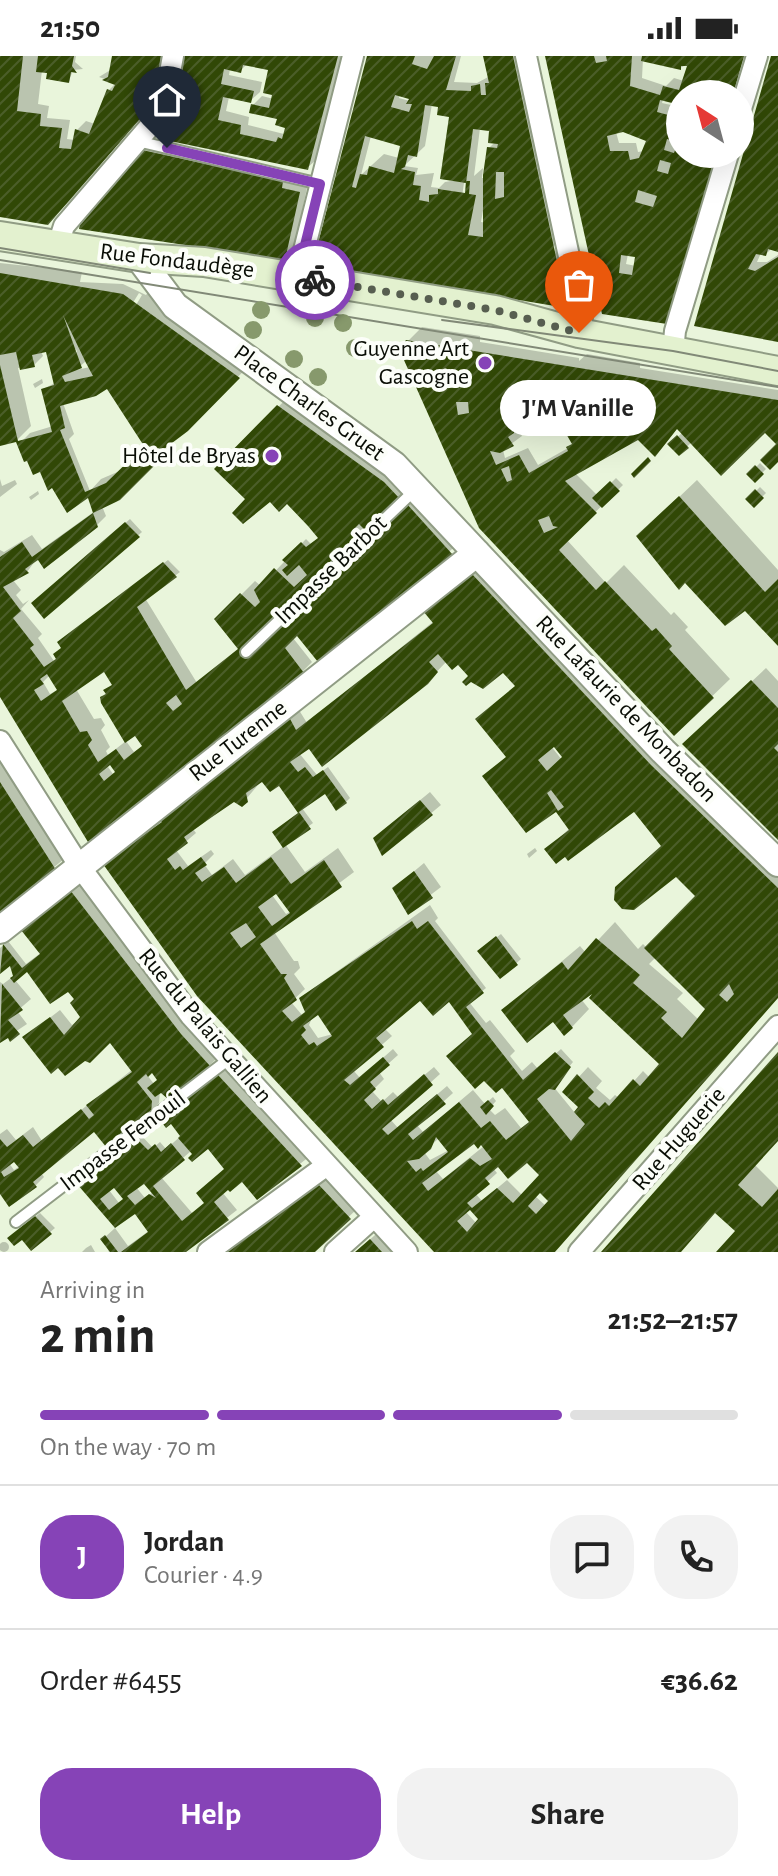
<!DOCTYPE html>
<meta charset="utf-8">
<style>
body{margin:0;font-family:"Alegreya Sans",sans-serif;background:#f2f2f2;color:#222;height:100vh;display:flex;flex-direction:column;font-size:30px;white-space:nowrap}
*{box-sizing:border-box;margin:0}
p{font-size:26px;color:#767676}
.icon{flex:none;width:44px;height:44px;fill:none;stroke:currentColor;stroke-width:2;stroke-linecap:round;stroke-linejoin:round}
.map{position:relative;height:1196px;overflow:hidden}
.sheet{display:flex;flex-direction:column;background:#fff;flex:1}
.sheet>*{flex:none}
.needle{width:52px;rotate:324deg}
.fabs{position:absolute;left:666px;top:24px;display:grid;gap:16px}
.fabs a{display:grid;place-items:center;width:88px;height:88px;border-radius:50%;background:#fff;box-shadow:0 8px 32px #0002;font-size:40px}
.pin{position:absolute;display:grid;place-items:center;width:68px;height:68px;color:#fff;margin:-82px -34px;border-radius:50% 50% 50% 0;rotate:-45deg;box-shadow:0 0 8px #0007}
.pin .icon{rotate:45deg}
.courier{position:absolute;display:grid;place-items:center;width:80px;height:80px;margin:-40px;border:6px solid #8643b7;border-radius:50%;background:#fff;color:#222;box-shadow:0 2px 10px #0007}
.bubble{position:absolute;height:56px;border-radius:28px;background:#fff;box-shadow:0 8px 32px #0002;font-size:26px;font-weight:600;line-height:56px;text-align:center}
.summary em{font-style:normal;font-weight:600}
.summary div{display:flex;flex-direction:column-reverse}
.summary{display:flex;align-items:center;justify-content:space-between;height:136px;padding:0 40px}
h1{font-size:52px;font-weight:600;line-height:60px}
.bar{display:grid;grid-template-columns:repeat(4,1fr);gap:12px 8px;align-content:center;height:96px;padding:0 40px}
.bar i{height:10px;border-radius:6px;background:#e0e0e0}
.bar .on{background:#8643b7}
.bar p{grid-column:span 4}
.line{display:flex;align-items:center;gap:20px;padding:0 40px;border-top:2px solid #e0e0e0}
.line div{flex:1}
.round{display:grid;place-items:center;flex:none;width:84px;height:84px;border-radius:32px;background:#f2f2f2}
.primary-button{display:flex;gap:16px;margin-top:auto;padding:16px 40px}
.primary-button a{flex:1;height:92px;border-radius:32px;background:#8643b7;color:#fff;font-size:32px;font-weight:600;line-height:92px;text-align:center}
.primary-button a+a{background:#f2f2f2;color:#222}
.status{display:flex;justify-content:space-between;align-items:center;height:56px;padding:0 40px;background:#fff;direction:ltr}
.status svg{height:22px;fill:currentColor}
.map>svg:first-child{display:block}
.shadow{fill:#0003;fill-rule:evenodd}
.building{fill:url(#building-hatch);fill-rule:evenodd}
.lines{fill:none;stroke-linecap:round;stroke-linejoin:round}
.service-casing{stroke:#909c84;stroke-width:14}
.minor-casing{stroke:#909c84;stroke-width:24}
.tertiary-casing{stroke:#909c84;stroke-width:30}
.secondary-casing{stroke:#909c84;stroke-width:32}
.service{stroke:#fff;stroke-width:10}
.minor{stroke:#fff;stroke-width:20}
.tertiary{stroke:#fff;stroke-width:26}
.secondary{stroke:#e3f1cf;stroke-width:28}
.tram{stroke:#818977;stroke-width:2}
.tree{fill:#87996c}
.done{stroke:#575e50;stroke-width:8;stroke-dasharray:0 14.4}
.route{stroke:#8643b7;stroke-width:10}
.poi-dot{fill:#8643b7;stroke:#fcfef9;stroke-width:3}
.labels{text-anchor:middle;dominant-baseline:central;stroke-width:8;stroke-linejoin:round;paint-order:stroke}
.street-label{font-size:24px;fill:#090d05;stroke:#fcfef9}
.poi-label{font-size:24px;fill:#090d05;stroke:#fcfef9;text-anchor:end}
</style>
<div class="status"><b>21:50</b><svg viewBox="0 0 49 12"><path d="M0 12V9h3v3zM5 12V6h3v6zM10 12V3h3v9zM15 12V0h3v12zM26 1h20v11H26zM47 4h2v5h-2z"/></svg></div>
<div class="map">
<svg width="778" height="1196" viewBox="0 0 778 1196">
<defs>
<pattern id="building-hatch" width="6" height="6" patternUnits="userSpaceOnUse" patternTransform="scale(2)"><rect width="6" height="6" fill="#314806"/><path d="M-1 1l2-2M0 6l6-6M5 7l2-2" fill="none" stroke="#4b5e29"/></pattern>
</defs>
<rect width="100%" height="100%" fill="#e9f5db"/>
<path class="shadow" d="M0,0H76L75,6L83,13L73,14L69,25L42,14L38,48L49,50L47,62L70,64L67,83L75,84L77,74L86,65L95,68L109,34L116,27L99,21L112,13L114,0H168L162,37L68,147L48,166L0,159Z
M186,0H343L317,103L307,112L172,84ZM247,8L272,13L274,43L262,40L253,49L279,62L287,70L284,78L248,69L249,61L226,55L229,41L250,45L260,36L262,26L229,19L230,12L241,14Z
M369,0H461L454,26L477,27L490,20L485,0H523L565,179L552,192V198L568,182L580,237L567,250L315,209ZM400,38L412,41L410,45L399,42ZM454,42L457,124L445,126L439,132L431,131L434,117L416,119L418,112L404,110L425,90L432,48L440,51ZM480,72L491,74L499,82L489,92L486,122H482L483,112L474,120ZM371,80L402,88L399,102L384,98L361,119ZM464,127H468L450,223ZM484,149L486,167L481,166Z
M547,0H749L738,38H680V47L663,43L662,47L680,51V98H721L675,257L604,256ZM643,3L680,12L690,7L684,25L674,22L666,30L642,22ZM623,74L649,83L644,95L638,96L636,87H619L616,76ZM628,198L637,200L636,210L626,208Z
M773,0H778V194L772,192L766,198L761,197L757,206H767L778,199V284L735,277Z
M153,86L308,127L294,193L284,202L143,95Z
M0,207L82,216L80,226L123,228L146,239L150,234L247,312L166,390L168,393L118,442L102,450L106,460L97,469L38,501L27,516L13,524L21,534L16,539L23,548L29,544L21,553L42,578L38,582L54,605L63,592V582L168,504L180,516L145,542L197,627L239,592L217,563L255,525L261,530L306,483L312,489L320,481L287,445L247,443L217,413L292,337L412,428L253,582L261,591L416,440L465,482L382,553L298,578L293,582L312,606L303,615L91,783L0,637V494L4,496L32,479L42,493L95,455L89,439L41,414L21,386L30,377L53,370L43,333L55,327L47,293L41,295L43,300L34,309L18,312L31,370L17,384L0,388ZM139,237L142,239L120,276L113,279ZM76,293L77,296L63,302V297ZM86,305L90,311L76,314ZM107,330L146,390L122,414L101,423L90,435L69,383L74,378L63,347ZM105,613L113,627L102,642L144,689L134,696L126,685L108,699L106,695L110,691L101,674L105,669L101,662L94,663L76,633ZM50,619L59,633L50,638L43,626ZM112,707L117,715L113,718L108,711Z
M422,271L480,280V286L579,302V305L587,298L640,307V312L778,334V362L692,386L679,398L670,388L683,376L678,371L664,389L634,419L655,398L638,381L575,417L598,440L616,422L623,429L567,484L606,527L624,509L671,559L674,556L688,571L685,574L730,623L674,677L481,471L408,285ZM465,284H469L468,334H464ZM555,354L574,387L568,392L538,409L528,392L505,402L503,394L522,380L517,371L523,364Z
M42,323L43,327L35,332L33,328Z
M760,407L766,413L755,424L749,418Z
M0,423L2,430L15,424L17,428L0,441Z
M697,424L778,514V587L745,552L685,525L679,531L661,512L665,509L656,463Z
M760,431L766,437L754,449L748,443Z
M38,435L39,438L31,444L29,441Z
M130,463L142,476L44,560L38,543Z
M486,505L778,805V940L553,1196H437L115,800L299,654L307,667L434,565L425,555ZM447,605L458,606L471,620L503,614L517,629L478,663L508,699L485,721L556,754L570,772L547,793L565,798L634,753L663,789L706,832L647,892L643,888L638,893L615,866L586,897L580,890L504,954L572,971L589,953L581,943L601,932L662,1008L650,1022L643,1015L619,1042L615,1039L610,1044L596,1032L602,1025L588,1011L565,1036L581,1050L575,1057L553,1030L573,1006L561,993L538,1013L532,1006L522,1015L510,1000L515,995L490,964L486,967L469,946L486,932L435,865L438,862L430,849L311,934L302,943L307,955L302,959L291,946L305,933L294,918L300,912L298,905H294L274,876L354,816L338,792L305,816L285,788L313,767L302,752L325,735L346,746L350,742L328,711L317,719L299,697L426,627ZM596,675L562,704L551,690L554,687ZM263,723L279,727L300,756L278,773L284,790L245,819L233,803L212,819L204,808L214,798L211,794L188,810L176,794L196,777L193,773L234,744L242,748ZM277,835L291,855L286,858L272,839ZM656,901L708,953L699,964L677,943L683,937L649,908ZM420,942L449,943L531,1065L521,1072L505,1052L495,1059L489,1053L496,1045L493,1041L485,1048L473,1034L423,1076L417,1069L453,1037L447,1030L398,1072L390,1063L440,1018L434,1011L398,1041L393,1036L382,1046L372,1035L384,1023L379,1016L398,999L393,993L360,1022L353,1014L392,980L384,972ZM327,954L333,978L318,982L309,969L312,962ZM439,1082L449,1094L430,1104L424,1096ZM475,1086L484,1090L443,1123L436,1115ZM527,1104L542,1119L523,1140L507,1124L482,1145L475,1137L497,1117L493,1112L498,1108ZM540,1134L551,1145L546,1150L535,1140ZM470,1151L481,1163L477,1168L465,1155Z
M766,612L778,625V776L685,688Z
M0,697L64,803L0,855Z
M430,736L441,749L383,797L385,773Z
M535,792L537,795L529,802L527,798Z
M424,807L441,831L408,856L394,832Z
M82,827L218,1001L209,1010L160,1034L159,1047L150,1057L95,1073L41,1117L44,1121L35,1130L0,1135V1078L7,1073L16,1084L33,1071L42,1085L133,1013L111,986L90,1005L25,981L60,954L72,969L82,961L69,933L28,914L15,924L31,943L17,955L27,968L0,986V926L3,928L15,919L11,907L0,915V892L8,885L26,908L42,896L32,865ZM153,1015L159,1023L154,1028L147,1019ZM15,1103L20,1110L14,1114L9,1107Z
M501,878L521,903L501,921L484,891Z
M778,999V1083L755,1109L778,1132V1196H720L745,1167L716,1155Z
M228,1011L310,1100L258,1141L243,1123L222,1136L237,1154L183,1196H109L103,1183L115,1172L128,1190L150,1174L135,1155L116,1169L80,1128L141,1079L153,1092L160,1086L166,1093L182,1079L171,1055ZM208,1090L226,1112L206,1146L193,1158L161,1121L191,1095L194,1098ZM144,1125L153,1136L145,1142L136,1131ZM114,1130L125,1142L119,1147L109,1134Z
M328,1120L358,1152L312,1196H228Z
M40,1157L55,1172L31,1192L23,1181L14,1178Z
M384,1171L407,1196H356Z
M-1 1191a5 5 0 1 1 10 0a5 5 0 1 1-10 0Z
M91,1189L95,1196H82L86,1192Z"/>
<path class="building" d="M0,0H23L17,55L41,58L40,70L62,72L59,92L71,93L75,73L89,78L107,33L112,35L115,29L102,24L108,21L112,0H161L153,48L48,169L0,161Z
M38,0H74L72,10L77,17L71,16L69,27L46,23L47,17L36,16Z
M184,0H338L308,114L170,85ZM243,9L268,14L263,37L272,39L269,52L251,48L249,57L277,63L275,69L285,72L282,83L278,81L276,86L240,78L241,69L218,64L223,41L251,47L254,35L221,28L224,13L241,17Z
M367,0H415L412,8L427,13L434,0H456L446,34L471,35V30L480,28L481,39H486L485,27H489L483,0H513L567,252L312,210ZM395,39L409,43L406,48H412L409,56L391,51ZM425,49L438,51L437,59L449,61L440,123L466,127L473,73L489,75L488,87L498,88L497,92L487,91L483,119V181L468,179L476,139L469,138L470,125H466L465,137L438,133V138L429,139V146L419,144L421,130L413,129L415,116L401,113L405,111L408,99L417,101ZM365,80L400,90L394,117L369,110L367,119L360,118L356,132L352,131ZM496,116H504V141L495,143Z
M545,0H594L596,7L607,5L606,0H632L630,30L660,39L663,30L679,34L687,10H681V14L641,5L642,0H744L733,38H680V49L660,44L657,56L676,61L680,52V98H716L667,268L602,258ZM623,76L646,85L639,102L630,104L628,95H610L607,80ZM667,83L678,86L674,97L664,94ZM660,104L671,107L668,118L657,115ZM638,134L657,140L653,151L635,146ZM621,199L635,201L632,219L619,217Z
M771,0H778V196L768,193L766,200L756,198L748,213L755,215L778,201V286L694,270Z
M142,94L283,125L282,132L300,136L285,204L79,173L80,167Z
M0,217L123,238L240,322L188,375L152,402L156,408L120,444L93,457L88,442L67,457L52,432L48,435L40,416L33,419L27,405L24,406L16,386L0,390V309L18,385L52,376L41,333L54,329L46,296L32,299L35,311L20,314L16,296L0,299ZM63,259L86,307L93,320L65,326L62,320L82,312ZM107,333L144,390L106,427L85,436L60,374L65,372L60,350L96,340Z
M406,284L778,344V406L770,414L760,404L776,388L765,377L721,420L677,373L655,401L638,384L565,425L597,457L559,494L596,534L605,525L652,575L656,572L672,590L669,593L714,642L674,680L479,472L399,293ZM514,335L518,336L522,366L535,359L537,363L554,357L572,388L566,391L568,395L529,417L519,399L496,409L490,395L500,397L514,390L508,381L514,377ZM456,346H468L469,357L458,359ZM509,410L512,424L507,426L501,413ZM549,460L553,470L558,471L544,477L538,464Z
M277,349L384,426L400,443L366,475L359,468L352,475L359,482L343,498L338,493L332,503L334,506L241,597L245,603L406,447L453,499L318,606L297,580L285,592L304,617L88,786L0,641V501L22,486L32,501L93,457L98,471L44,513L38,504L25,513L29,517L3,531L21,555L13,562L34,589L30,592L44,611L56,603L53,598L61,592L57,586L163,506L177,521L137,551L186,634L238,593L214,563L240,537L255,551L260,546L254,534L274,512L294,531L307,519L299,509L287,520L282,514L288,509L282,504L301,486L306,491L318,482L308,470L287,448L279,456L270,446L243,468L232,457L245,443L214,413ZM104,616L112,629L103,634L106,638L100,641L101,647L125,687L135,680L142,690L124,704L116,693L98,706L88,689L92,684L87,675L80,676L62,645ZM47,618L57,634L41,645L34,634L44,628L40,623ZM176,639L182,648L173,655L166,647ZM110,709L115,716L104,725L99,718Z
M677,379L689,392L679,400L667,388Z
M648,401L651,405L634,422L631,418Z
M755,409L764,418L755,427L746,418Z
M610,425L620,435L602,452L592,442Z
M755,433L764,442L754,452L745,443Z
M679,440L765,536L778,523V590L745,555L725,570L685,527L679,534L636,480Z
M125,466L140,481L44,563L31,547Z
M471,517L651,709L778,832V942L555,1196H434L197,940L103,808L162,766L160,764L289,661L296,674L433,567L423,555ZM438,598L452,614L458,609L468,620L462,626L466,630L471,626L483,633L503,617L515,630L475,663L506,701L482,720L526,777L556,756L569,774L544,793L556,808L565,801L568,805L634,756L661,790L615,831L614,844L622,853L634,854L676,821L695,840L644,892L705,953L682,982L661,962L667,956L633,927L640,919L596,882L568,914L562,906L501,954L527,987L553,966L564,980L573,972L563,959L592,938L589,942L659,1008L640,1030L633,1023L609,1050L605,1046L599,1052L588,1042L594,1036L577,1018L562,1036L578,1051L574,1056L585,1068L571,1085L537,1043L549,1033L555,1034L571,1011L555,996L523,1024L466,951L484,937L428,865L417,873L412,865L299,942L305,956L292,966L282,955L297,944L284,922L287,918H281L260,888L342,831L324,804L291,828L271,801L236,827L224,811L202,826L195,817L207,809L201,801L183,814L180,810L175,814L167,803L188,787L184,781L212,761L234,746L242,751L248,746L246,737L262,726L270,736L279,730L298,757L272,776L283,792L311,773L299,756L325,738L336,755L347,747L323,714L313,721L305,711L298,716L290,706L309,693L322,711L428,628L438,616L429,606ZM554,691L562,701L547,715L538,704ZM551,734L564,751L558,755L547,737ZM276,838L290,857L272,870L258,851ZM246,867L256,881L241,892L230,877ZM729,928L734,938L727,946L719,939ZM420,945L433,960L449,946L472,978L446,1000L475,1033L484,1025L496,1037L502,1032L529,1066L506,1084L490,1065L481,1072L459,1046L413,1084L408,1078L446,1048L437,1038L388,1079L382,1073L433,1029L424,1018L388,1049L383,1043L372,1053L364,1044L376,1033L370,1026L390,1009L383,1001L350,1029L344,1024L384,991L376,982ZM318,959L332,980L317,990L314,986L309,989L301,979L306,974L303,970ZM436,1081L448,1096L423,1115L421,1112L416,1116L407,1105L419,1103L431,1093ZM474,1088L478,1093L481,1089L492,1103L480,1110L470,1102L428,1135L422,1127ZM527,1107L539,1119L513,1147L497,1132L472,1152L467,1147L490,1128L485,1122L498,1111L508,1123ZM540,1137L548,1145L536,1158L528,1150ZM470,1154L478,1163L467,1176L457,1165Z
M751,624L778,652V688L774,692L778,696V784L682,688Z
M0,726L56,814L0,858Z
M420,744L433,759L382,800L373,782Z
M414,815L433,842L408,859L392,832Z
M70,834L181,978L211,1011L169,1044L161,1037L155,1041L147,1032L157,1024L152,1017L148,1021L146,1018L137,1026L152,1045L151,1058L107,1092L94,1076L33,1126L37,1131L9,1151L0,1138V1083L7,1091L23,1079L33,1091L81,1053L89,1063L94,1059L86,1049L132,1016L110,987L90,1007L85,1005L65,1020L58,1012L51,1018L22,981L50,961L64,979L80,961L70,947L74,943L68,936L50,948L27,916L14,927L10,922L13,920L10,910L0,918L3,888L22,912L40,898L21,874ZM14,1106L19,1112L4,1121L1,1116Z
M496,880L518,909L500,923L477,895Z
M2,928L23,954L8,964L20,978L10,986L8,982L0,987Z
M778,996V1085L738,1129L762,1151L778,1133V1196H716L735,1175L715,1157L681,1196H601Z
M218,1019L302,1110L257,1144L242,1126L230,1136L228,1134L214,1146L229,1164L186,1196H121L148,1176L135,1158L115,1172L77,1128L136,1082L148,1094L155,1088L161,1096L171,1087L185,1104L153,1130L182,1165L204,1147L196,1137L224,1113L208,1093L192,1106L188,1102L192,1098L178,1082L180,1080L171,1068L166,1072L160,1064ZM144,1128L156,1142L149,1138L135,1149L127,1140ZM114,1132L123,1143L109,1154L100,1143Z
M488,1044L494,1050L486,1059L480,1051Z
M318,1128L351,1163L315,1196H227Z
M35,1160L52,1178L31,1195L22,1184L14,1190L7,1182Z
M105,1179L115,1192L118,1196H110L100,1183Z
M370,1183L382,1196H355Z"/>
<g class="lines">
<defs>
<path id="service" d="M137,85L320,128
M246,596L416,433
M16,1166L229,1003"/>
<path id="minor" d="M526,0L582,261L579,277
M740,56L757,0
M58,189L64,170L163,55L173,0
M297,222L353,0
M673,295L675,275L728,98
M0,685L80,811L191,960L407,1196
M208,1196L327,1109
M335,1196L374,1161
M579,1196L778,970"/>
<path id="tertiary" d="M139,202L175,250L394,409L663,695L778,807
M0,874L477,497"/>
<path id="secondary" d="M0,180L139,202L204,206L495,254L579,277L778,315"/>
</defs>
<use href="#service" class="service-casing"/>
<use href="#minor" class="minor-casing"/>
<use href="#tertiary" class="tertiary-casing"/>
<use href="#secondary" class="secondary-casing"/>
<use href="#service" class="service"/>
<use href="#minor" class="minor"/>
<use href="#tertiary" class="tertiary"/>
<use href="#secondary" class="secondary"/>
<path class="tram" d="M0,192L150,217
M0,204L778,331
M442,264L673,295L778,315"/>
</g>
<g class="tree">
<circle cx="261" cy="254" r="9"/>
<circle cx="315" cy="262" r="9"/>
<circle cx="343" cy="267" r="9"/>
<circle cx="253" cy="274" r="9"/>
<circle cx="355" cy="292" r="9"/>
<circle cx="294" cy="303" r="9"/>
<circle cx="318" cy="321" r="9"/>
</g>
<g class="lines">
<path class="done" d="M315,224L495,254L579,277"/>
<path class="route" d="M167,92L320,128L297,222L315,224"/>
</g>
<g class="poi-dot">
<circle cx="485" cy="307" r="8"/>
<circle cx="272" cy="400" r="8"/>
</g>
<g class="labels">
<g class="street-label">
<text transform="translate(177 205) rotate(7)">Rue Fondaudège</text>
<text transform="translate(309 347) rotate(36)">Place Charles Gruet</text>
<text transform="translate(331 514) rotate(-44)">Impasse Barbot</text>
<text transform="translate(626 653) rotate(46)">Rue Lafaurie de Monbadon</text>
<text transform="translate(238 685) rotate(-38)">Rue Turenne</text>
<text transform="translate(205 970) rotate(50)">Rue du Palais Gallien</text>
<text transform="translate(679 1083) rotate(-49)">Rue Huguerie</text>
<text transform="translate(123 1085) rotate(-37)">Impasse Fenouil</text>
</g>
<g class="poi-label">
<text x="469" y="293">Guyenne Art<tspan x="469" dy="28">Gascogne</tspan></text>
<text x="256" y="400">Hôtel de Bryas</text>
</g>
</g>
</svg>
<div class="fabs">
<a><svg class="needle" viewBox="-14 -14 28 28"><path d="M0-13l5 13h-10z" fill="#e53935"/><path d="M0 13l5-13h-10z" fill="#767676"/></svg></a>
</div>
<div class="pin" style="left:579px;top:277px;background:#ea580c"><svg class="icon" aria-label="bag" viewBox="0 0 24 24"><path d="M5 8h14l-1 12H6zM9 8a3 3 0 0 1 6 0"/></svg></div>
<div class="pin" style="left:167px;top:92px;background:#1f2937"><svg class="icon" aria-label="home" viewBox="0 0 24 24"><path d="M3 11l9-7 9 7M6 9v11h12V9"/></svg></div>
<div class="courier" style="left:315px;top:224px"><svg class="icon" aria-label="bike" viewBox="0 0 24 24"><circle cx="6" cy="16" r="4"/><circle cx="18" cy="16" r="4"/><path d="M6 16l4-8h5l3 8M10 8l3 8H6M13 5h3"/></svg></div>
<div class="bubble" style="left:500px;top:324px;width:156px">J'M Vanille</div>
</div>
<section class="sheet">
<div class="summary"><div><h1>2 min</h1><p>Arriving in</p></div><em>21:52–21:57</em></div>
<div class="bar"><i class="on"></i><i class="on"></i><i class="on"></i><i></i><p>On the way · 70 m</p></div>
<div class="line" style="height:144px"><b class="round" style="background:#8643b7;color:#fff">J</b><div><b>Jordan</b><p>Courier · 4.9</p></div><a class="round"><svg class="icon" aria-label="chat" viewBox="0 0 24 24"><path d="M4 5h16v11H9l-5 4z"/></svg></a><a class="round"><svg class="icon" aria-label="phone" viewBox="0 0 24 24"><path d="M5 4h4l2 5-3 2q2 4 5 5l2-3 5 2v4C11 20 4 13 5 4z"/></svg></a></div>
<div class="line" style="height:104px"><div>Order #6455</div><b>€36.62</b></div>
<div class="primary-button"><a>Help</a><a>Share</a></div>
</section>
